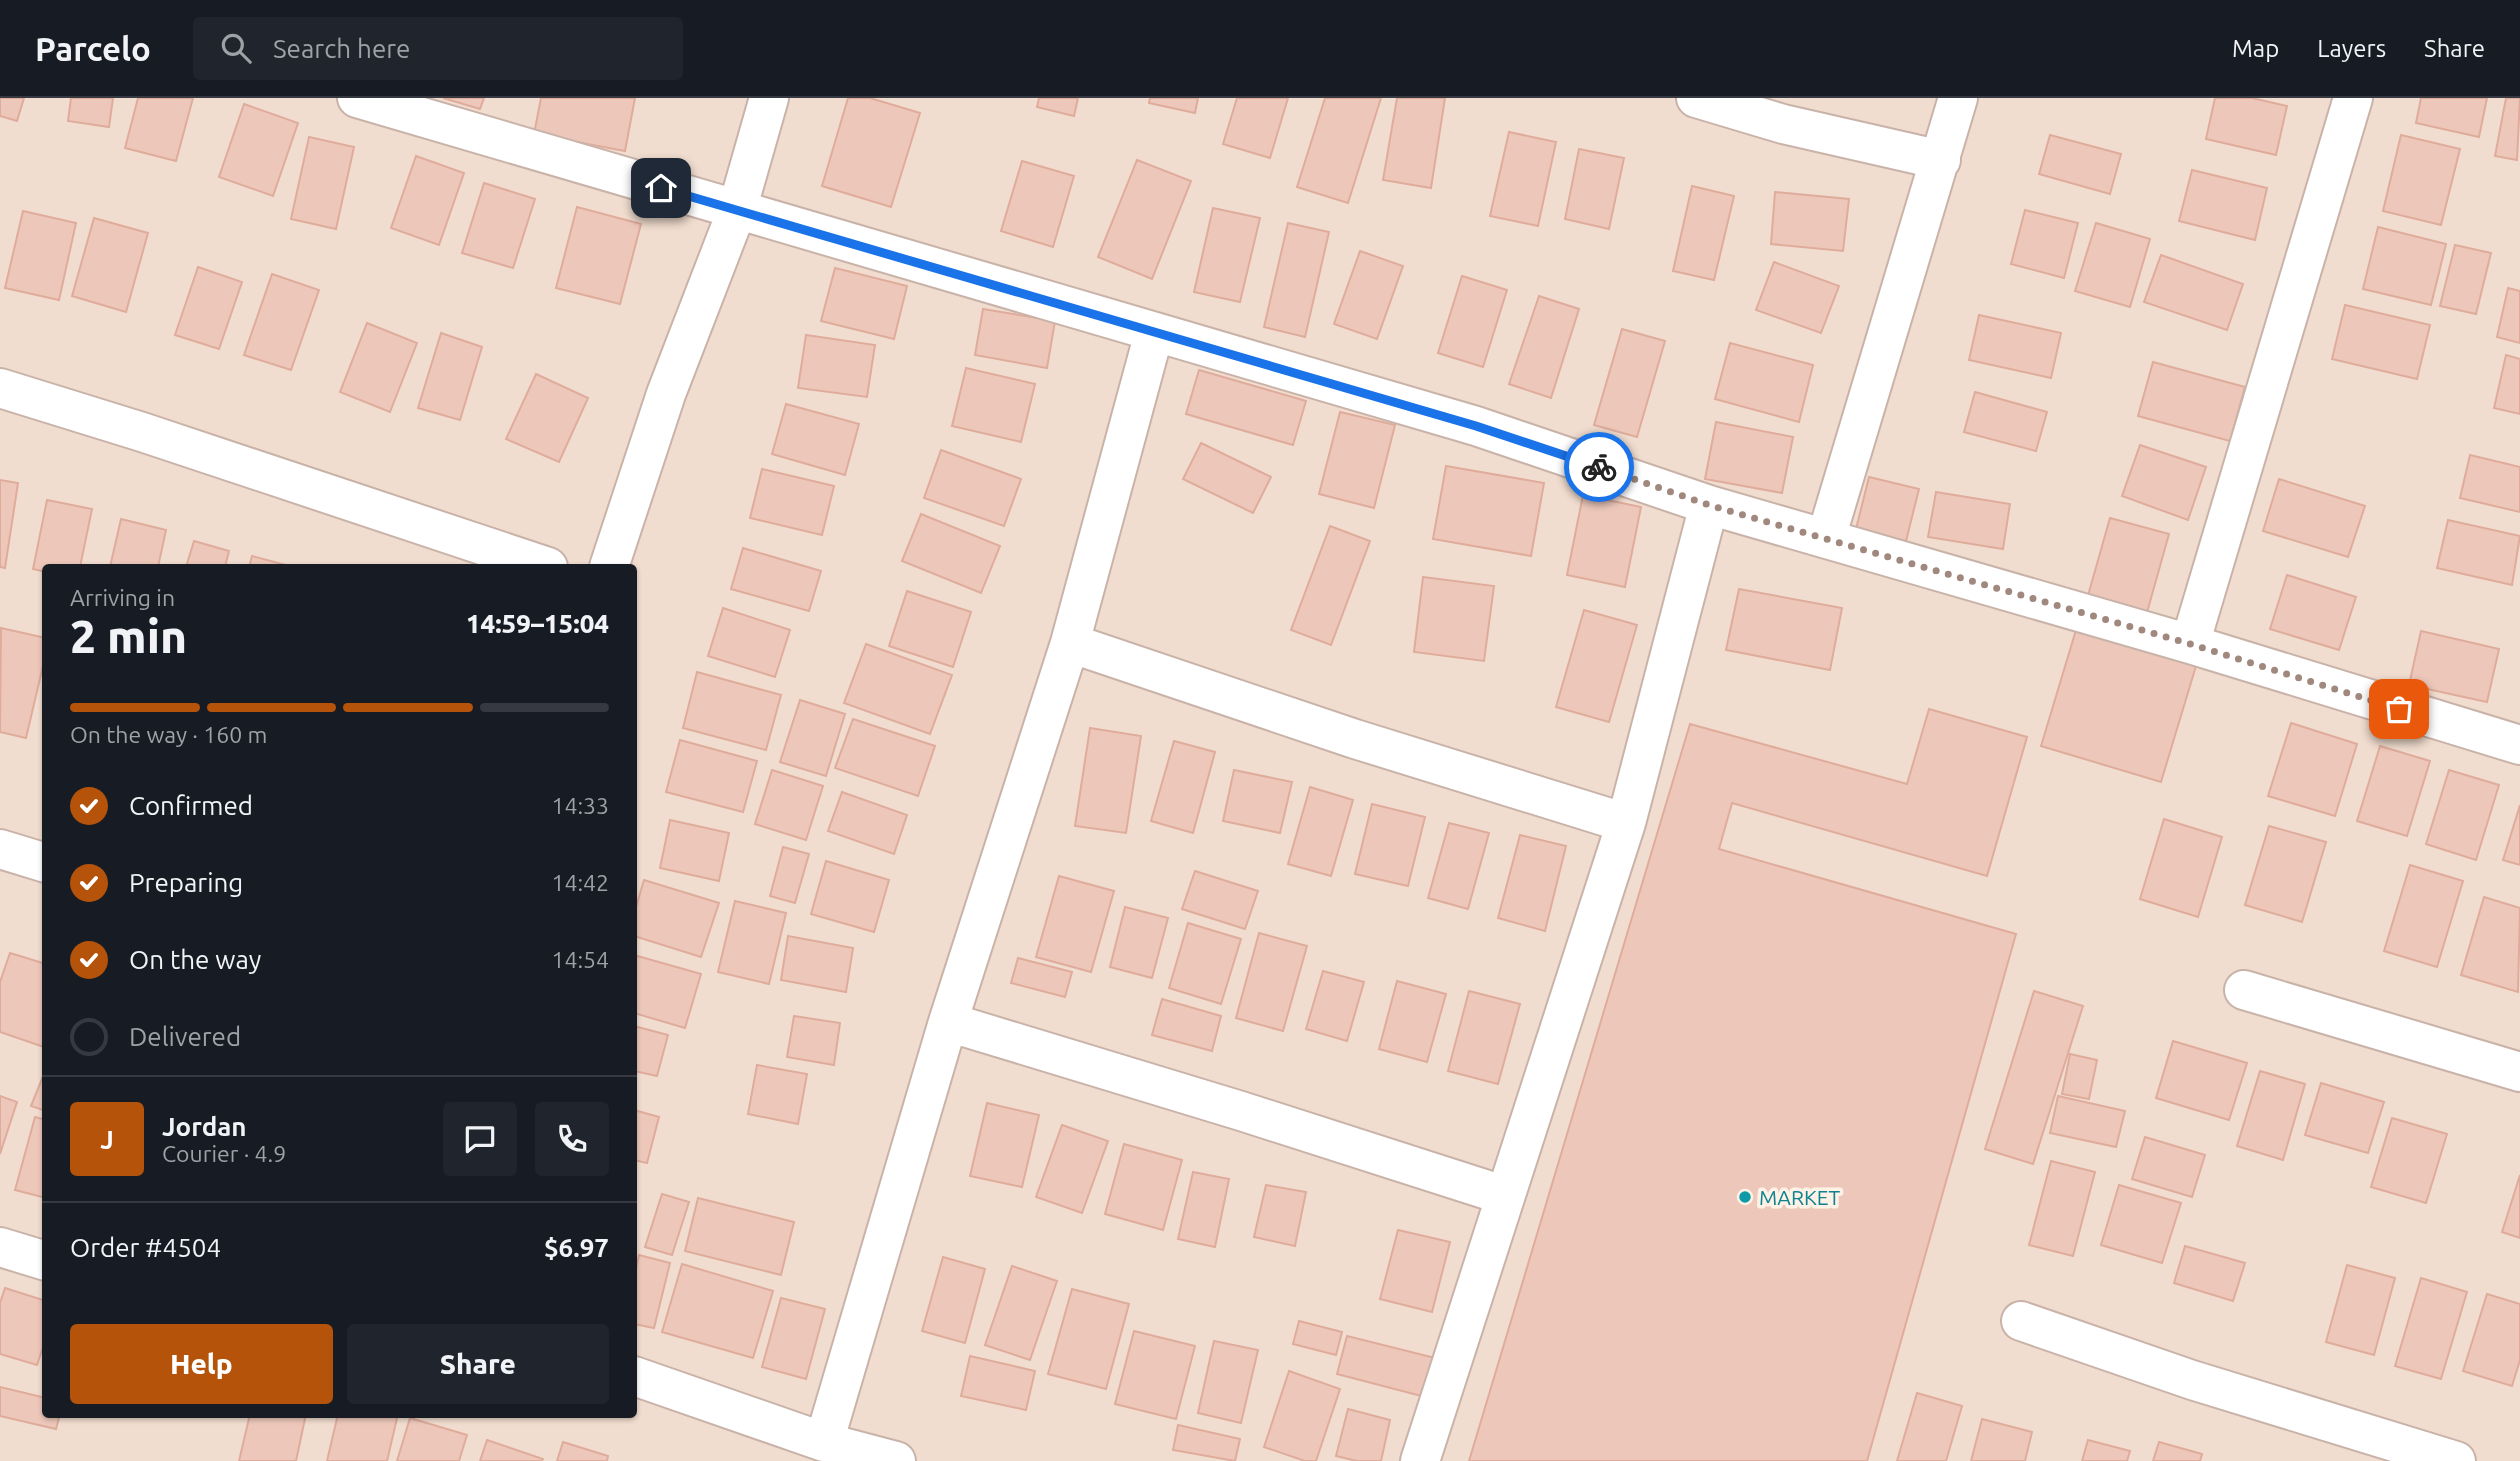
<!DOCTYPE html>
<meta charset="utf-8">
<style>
body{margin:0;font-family:Ubuntu,sans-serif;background:#20242c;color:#f1f3f6;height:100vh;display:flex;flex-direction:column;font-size:26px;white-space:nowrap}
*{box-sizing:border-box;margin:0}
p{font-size:23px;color:#9ea1a6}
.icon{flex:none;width:38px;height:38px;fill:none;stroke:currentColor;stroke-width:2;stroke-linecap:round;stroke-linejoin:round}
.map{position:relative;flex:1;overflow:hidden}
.sheet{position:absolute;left:42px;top:466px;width:595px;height:854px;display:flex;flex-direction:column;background:#171b24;border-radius:7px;box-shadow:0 2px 5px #0004}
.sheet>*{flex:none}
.pin{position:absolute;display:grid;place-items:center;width:60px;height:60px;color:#fff;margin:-30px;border-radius:14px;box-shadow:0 4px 10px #0006}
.courier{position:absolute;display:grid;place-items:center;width:70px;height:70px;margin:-35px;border:5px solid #1a73e8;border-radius:50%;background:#fff;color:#222;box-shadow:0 2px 9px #0007}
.summary em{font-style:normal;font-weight:800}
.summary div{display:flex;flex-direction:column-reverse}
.summary{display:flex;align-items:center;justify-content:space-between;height:119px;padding:0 28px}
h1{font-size:46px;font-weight:800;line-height:52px}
.bar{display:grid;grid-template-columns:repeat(4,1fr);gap:10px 7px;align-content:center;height:84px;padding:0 28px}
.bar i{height:9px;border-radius:5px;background:#363941}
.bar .selected{background:#b45309}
.bar p{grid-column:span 4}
.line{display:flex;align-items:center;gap:18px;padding:0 28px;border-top:2px solid #363941}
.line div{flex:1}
.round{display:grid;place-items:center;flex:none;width:74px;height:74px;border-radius:7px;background:#20242c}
ol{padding:0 28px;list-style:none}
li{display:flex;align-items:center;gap:21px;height:77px}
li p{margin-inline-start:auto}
li .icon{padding:7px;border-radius:50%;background:#b45309;color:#fff;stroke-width:4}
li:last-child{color:#9ea1a6}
li i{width:38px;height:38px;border:4px solid #363941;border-radius:50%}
.button{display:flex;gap:14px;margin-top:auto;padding:14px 28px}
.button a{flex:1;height:80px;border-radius:7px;background:#b45309;color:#fff;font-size:28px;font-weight:800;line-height:80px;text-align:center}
.button a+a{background:#20242c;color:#f1f3f6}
header{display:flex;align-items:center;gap:42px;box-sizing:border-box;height:98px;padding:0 35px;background:#171b24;border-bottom:2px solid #363941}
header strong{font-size:33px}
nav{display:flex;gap:38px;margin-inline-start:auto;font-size:24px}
.search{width:490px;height:63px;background:#20242c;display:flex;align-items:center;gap:18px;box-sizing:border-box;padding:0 24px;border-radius:7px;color:#9ea1a6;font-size:26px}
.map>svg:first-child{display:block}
.residential{fill:#f1ddcf;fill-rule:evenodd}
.building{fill:#edc8ba;stroke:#dfac9c;stroke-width:2}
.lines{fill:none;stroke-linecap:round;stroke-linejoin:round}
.minor-casing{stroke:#c9b3a9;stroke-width:42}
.minor{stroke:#fff;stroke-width:38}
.done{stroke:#a0887e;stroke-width:7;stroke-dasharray:0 12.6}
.route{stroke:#1a73e8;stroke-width:9}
.culture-dot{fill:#0f9aa8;stroke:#fef1e6;stroke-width:2.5}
.labels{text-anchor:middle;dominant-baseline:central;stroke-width:7;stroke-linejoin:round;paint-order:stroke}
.culture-label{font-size:21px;fill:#0d838f;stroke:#fef1e6;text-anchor:start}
</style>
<header>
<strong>Parcelo</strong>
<div class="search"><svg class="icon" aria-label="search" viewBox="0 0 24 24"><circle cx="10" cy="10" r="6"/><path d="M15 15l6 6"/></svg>Search here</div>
<nav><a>Map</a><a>Layers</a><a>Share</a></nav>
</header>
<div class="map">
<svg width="2520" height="1363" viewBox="0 0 2520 1363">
<rect width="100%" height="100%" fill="#faede0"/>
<path class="residential" d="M0,0H2520V1363H0ZM46,469H634V1316H46Z"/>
<path class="building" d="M0,0H24L17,23L0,18Z
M71,0H113L109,29L68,23Z
M138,0H193L176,63L125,50Z
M443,0H484L480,11Z
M541,0H635L625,53L534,36Z
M848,0H870L920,15L891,109L822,88Z
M1039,0H1078L1074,18L1037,9Z
M1150,0H1198L1195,15L1149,5Z
M1237,0H1288L1270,60L1223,46Z
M1325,0H1381L1348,105L1297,89Z
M1397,0H1445L1431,90L1383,82Z
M2215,0H2252L2287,8L2276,57L2206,41Z
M2421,0H2487L2479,39L2416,25Z
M2506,0H2520L2517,62L2495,58Z
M244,6L298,25L273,98L219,79Z
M1509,34L1556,44L1538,128L1490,118Z
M2050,37L2121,56L2110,96L2039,76Z
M2401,37L2460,51L2441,127L2383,113Z
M309,39L354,49L336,131L291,121Z
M1579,51L1624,60L1609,131L1565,121Z
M416,58L464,75L439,147L391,130Z
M1137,62L1191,83L1152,181L1098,159Z
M1022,63L1074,78L1053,149L1001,133Z
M2192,72L2267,90L2255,142L2179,123Z
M484,85L535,101L513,170L462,155Z
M1692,88L1734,98L1714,182L1673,173Z
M1775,94L1849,101L1843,153L1771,146Z
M577,109L641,126L620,206L556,190Z
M1213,110L1260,120L1240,204L1194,194Z
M2025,112L2078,125L2064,180L2011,166Z
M23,113L76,125L59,202L5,190Z
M94,120L148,135L126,214L72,198Z
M1288,125L1329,134L1305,239L1264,229Z
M2096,125L2150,141L2130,209L2075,193Z
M2378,129L2446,146L2431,207L2363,191Z
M2455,147L2491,155L2476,216L2440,208Z
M1360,153L1403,168L1377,241L1334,226Z
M2161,157L2243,186L2227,232L2144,204Z
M1774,164L1839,188L1821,235L1756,212Z
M198,169L242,184L219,251L175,237Z
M835,170L907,188L894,241L821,223Z
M272,176L319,192L291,272L244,257Z
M1462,178L1507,192L1483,269L1438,255Z
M2508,190L2520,193V245L2497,239Z
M1539,198L1579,211L1551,300L1509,286Z
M2345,207L2430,227L2417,281L2332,261Z
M983,211L1055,223L1047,270L975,257Z
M1979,217L2061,235L2051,280L1969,262Z
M367,225L417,245L390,314L340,294Z
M1622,231L1665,243L1637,339L1594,327Z
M441,235L482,249L460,322L418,310Z
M806,237L875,247L867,299L798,290Z
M1730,245L1813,267L1799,324L1715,301Z
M2506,257L2520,261V316L2494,310Z
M2153,264L2245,289L2230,343L2138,318Z
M966,270L1035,286L1021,344L952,328Z
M1199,272L1306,303L1293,347L1186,316Z
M536,276L588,300L559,364L506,341Z
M1975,294L2047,314L2036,353L1964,334Z
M786,306L859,326L845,377L772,356Z
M1340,314L1395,327L1374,410L1319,396Z
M1716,324L1793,339L1782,395L1705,381Z
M1201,345L1271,379L1253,415L1183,381Z
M2140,347L2206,369L2188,422L2122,398Z
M941,352L1021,381L1004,428L924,400Z
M2470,357L2520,369V414L2460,400Z
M1446,368L1544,385L1531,458L1433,441Z
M762,371L834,388L822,437L750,420Z
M1869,379L1919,391L1906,443L1856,431Z
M2279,381L2365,408L2348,459L2263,433Z
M0,382L18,385L5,470L0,469Z
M1936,394L2010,406L2003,451L1928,439Z
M1583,397L1641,409L1625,489L1567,477Z
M47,402L92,411L80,469H46V474L33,471Z
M921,416L1000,448L981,495L902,463Z
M2110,420L2169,436L2146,518L2087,501Z
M121,421L166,432L158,469H110Z
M2448,422L2520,438L2512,487L2437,470Z
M1330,428L1370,443L1331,547L1291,532Z
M194,443L229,453L225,469H186Z
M743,450L821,473L809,513L731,491Z
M252,458L293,469H249Z
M2287,477L2356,499L2339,552L2270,531Z
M1423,479L1494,488L1484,563L1414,554Z
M1739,491L1842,510L1830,572L1726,552Z
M907,493L971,514L953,569L889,548Z
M723,510L790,532L775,579L708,558Z
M1584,512L1637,527L1609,624L1556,609Z
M2079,522L2199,558L2161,684L2041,648Z
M1,530L46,540V555L26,640L0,634Z
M2421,533L2499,551L2487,604L2409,587Z
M866,546L952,577L930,636L844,605Z
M697,574L781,597L766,652L683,630Z
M800,602L845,616L826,678L780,664Z
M1929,611L2027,639L1987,778L1732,705L1719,751L2016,836L1867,1363H1469L1690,626L1907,686Z
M853,621L935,648L918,698L835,670Z
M2291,625L2357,646L2335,718L2268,698Z
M1090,630L1141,638L1126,735L1075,728Z
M680,642L757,663L743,714L666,694Z
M1174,643L1215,654L1193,735L1151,723Z
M2380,648L2430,663L2407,738L2357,723Z
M772,672L823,688L806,742L755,726Z
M1234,672L1292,684L1280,735L1223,723Z
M2449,672L2499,687L2476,762L2426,746Z
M1310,689L1353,702L1331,778L1288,766Z
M842,694L907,717L894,756L828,733Z
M1372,706L1425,719L1408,788L1355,776Z
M2520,707V767L2503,762Z
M2164,721L2222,739L2198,819L2140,801Z
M670,722L729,735L719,783L660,770Z
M1449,725L1489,735L1468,811L1428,800Z
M2269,728L2326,744L2302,824L2245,807Z
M1520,737L1566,748L1545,833L1498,820Z
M783,749L809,756L795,805L770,798Z
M826,763L889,782L874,834L811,816Z
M2410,767L2463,783L2437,869L2384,853Z
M1195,773L1258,793L1245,831L1182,811Z
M1059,778L1114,793L1091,874L1036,859Z
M644,782L719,805L701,859L634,838V816Z
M2484,799L2520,810L2518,894L2461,877Z
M735,803L786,815L769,886L718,874Z
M1125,809L1168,820L1152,880L1110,869Z
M1188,825L1241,841L1221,906L1169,890Z
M1259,835L1307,848L1283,933L1236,920Z
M788,838L853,850L846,894L781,882Z
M10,855L46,866L44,949L0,934V884Z
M634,857L701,876L685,930L634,915Z
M1018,860L1072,874L1065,899L1011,885Z
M1323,873L1364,884L1347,943L1306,931Z
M1397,883L1446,896L1427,964L1379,951Z
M1469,893L1520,906L1498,986L1448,973Z
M2034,893L2083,908L2033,1066L1985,1051Z
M1162,901L1221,918L1212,953L1152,937Z
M794,918L840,925L834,967L787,959Z
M634,928L668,937L657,978L634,973Z
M2173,943L2247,965L2229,1022L2156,1000Z
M2070,956L2097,962L2089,1001L2062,996Z
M757,967L807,976L798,1026L748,1016Z
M46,971V1013L31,1008Z
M2260,973L2305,986L2283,1062L2237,1048Z
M2321,985L2384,1004L2368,1055L2305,1037Z
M0,998L17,1004L0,1056Z
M2058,998L2125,1013L2116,1049L2050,1035Z
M987,1005L1039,1017L1022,1089L970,1078Z
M634,1012L659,1019L647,1065L634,1062Z
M35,1019L46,1022V1100L15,1092Z
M2392,1020L2447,1036L2426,1105L2371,1089Z
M1062,1027L1108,1043L1082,1115L1036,1099Z
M2145,1039L2205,1057L2192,1099L2132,1081Z
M1124,1046L1182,1062L1163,1132L1105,1116Z
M2051,1063L2095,1074L2073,1158L2029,1147Z
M1193,1074L1229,1081L1215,1149L1178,1141Z
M2520,1077V1140L2502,1134Z
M1266,1087L1306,1094L1295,1148L1254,1139Z
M2119,1087L2181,1105L2162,1165L2101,1147Z
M662,1096L689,1104L672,1157L645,1149Z
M698,1100L794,1124L781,1177L685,1153Z
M1398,1132L1450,1144L1432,1214L1380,1201Z
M2185,1148L2245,1165L2233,1203L2174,1185Z
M639,1157L670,1165L654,1230L634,1226V1180Z
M943,1159L985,1171L965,1245L922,1233Z
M682,1166L773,1193L753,1260L662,1234Z
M2347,1167L2395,1180L2374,1257L2326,1244Z
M1012,1168L1057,1183L1030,1262L985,1247Z
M2421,1180L2467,1194L2441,1281L2395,1268Z
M5,1190L46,1203V1240L37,1267L0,1256V1205Z
M1072,1191L1129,1206L1106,1291L1048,1276Z
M2487,1196L2520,1206V1262L2512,1288L2463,1273Z
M781,1200L825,1211L806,1281L762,1269Z
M1299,1223L1342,1234L1336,1257L1293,1246Z
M1134,1233L1195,1248L1176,1321L1115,1306Z
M1347,1238L1443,1262L1433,1301L1337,1276Z
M1214,1243L1258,1252L1241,1325L1198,1315Z
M970,1258L1035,1273L1026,1312L961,1298Z
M1289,1273L1340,1291L1316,1363H1305L1264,1349Z
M0,1289L46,1300V1316H60L56,1331L0,1318Z
M1917,1295L1962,1308L1946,1363H1897Z
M1348,1311L1390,1322L1381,1363H1357L1336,1358Z
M250,1316H306L296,1363H239Z
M338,1316H398L387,1363H327Z
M410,1320L467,1337L459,1363H397Z
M1982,1321L2032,1334L2025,1363H1971Z
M1178,1327L1240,1341L1235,1363L1173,1352Z
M487,1342L543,1361L542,1363H480Z
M2088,1342L2130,1353L2127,1363H2082Z
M563,1344L608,1358L607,1363H557Z
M2159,1344L2202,1356L2200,1363H2153Z"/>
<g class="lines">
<defs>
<path id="minor" d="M357,0L1476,328L1709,407L2190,546L2520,647
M1696,0L1783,26L1941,62
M0,290L142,334L548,469
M1826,440L1958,0
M609,469L666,296L737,112L769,0
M1070,545L1355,641L1626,725
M2190,546L2353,0
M0,751L46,765
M2244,892L2520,974
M948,924L1241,1013L1503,1097
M0,1149L46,1163
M2021,1223L2192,1282L2456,1363
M634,1278L824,1344L896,1363
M824,1344L948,924L1070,545L1154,235
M1420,1363L1626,725L1709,407"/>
</defs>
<use href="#minor" class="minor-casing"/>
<use href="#minor" class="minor"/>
</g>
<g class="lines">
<path class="done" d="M1599,369L1709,407L2190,546L2399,611"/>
<path class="route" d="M661,90L1476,328L1599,369"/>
</g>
<circle class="culture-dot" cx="1745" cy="1099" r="7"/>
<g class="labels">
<g class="culture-label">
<text x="1759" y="1099">MARKET</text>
</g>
</g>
</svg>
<div class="pin" style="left:2399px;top:611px;background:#ea580c"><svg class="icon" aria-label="bag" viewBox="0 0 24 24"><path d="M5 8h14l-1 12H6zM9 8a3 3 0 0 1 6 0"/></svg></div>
<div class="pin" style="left:661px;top:90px;background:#1f2937"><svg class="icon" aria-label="home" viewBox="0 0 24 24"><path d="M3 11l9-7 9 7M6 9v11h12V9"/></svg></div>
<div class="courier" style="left:1599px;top:369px"><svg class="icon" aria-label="bike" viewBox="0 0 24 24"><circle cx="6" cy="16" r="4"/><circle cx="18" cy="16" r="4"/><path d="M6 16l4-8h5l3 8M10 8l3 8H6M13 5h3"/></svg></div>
<section class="sheet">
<div class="summary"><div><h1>2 min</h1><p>Arriving in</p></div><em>14:59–15:04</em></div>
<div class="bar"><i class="selected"></i><i class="selected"></i><i class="selected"></i><i></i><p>On the way · 160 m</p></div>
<ol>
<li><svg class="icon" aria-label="check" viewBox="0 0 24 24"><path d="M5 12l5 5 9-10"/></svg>Confirmed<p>14:33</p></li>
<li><svg class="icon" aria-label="check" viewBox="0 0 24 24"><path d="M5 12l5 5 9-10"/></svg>Preparing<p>14:42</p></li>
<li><svg class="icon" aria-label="check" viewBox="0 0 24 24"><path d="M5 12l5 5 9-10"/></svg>On the way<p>14:54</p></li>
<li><i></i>Delivered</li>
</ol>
<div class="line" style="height:126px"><b class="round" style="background:#b45309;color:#fff">J</b><div><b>Jordan</b><p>Courier · 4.9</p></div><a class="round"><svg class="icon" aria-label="chat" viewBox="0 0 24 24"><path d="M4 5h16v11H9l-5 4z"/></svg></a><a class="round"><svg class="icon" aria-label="phone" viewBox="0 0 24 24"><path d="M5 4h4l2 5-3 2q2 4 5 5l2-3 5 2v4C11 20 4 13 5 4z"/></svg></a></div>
<div class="line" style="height:91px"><div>Order #4504</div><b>$6.97</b></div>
<div class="button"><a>Help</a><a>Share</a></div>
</section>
</div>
